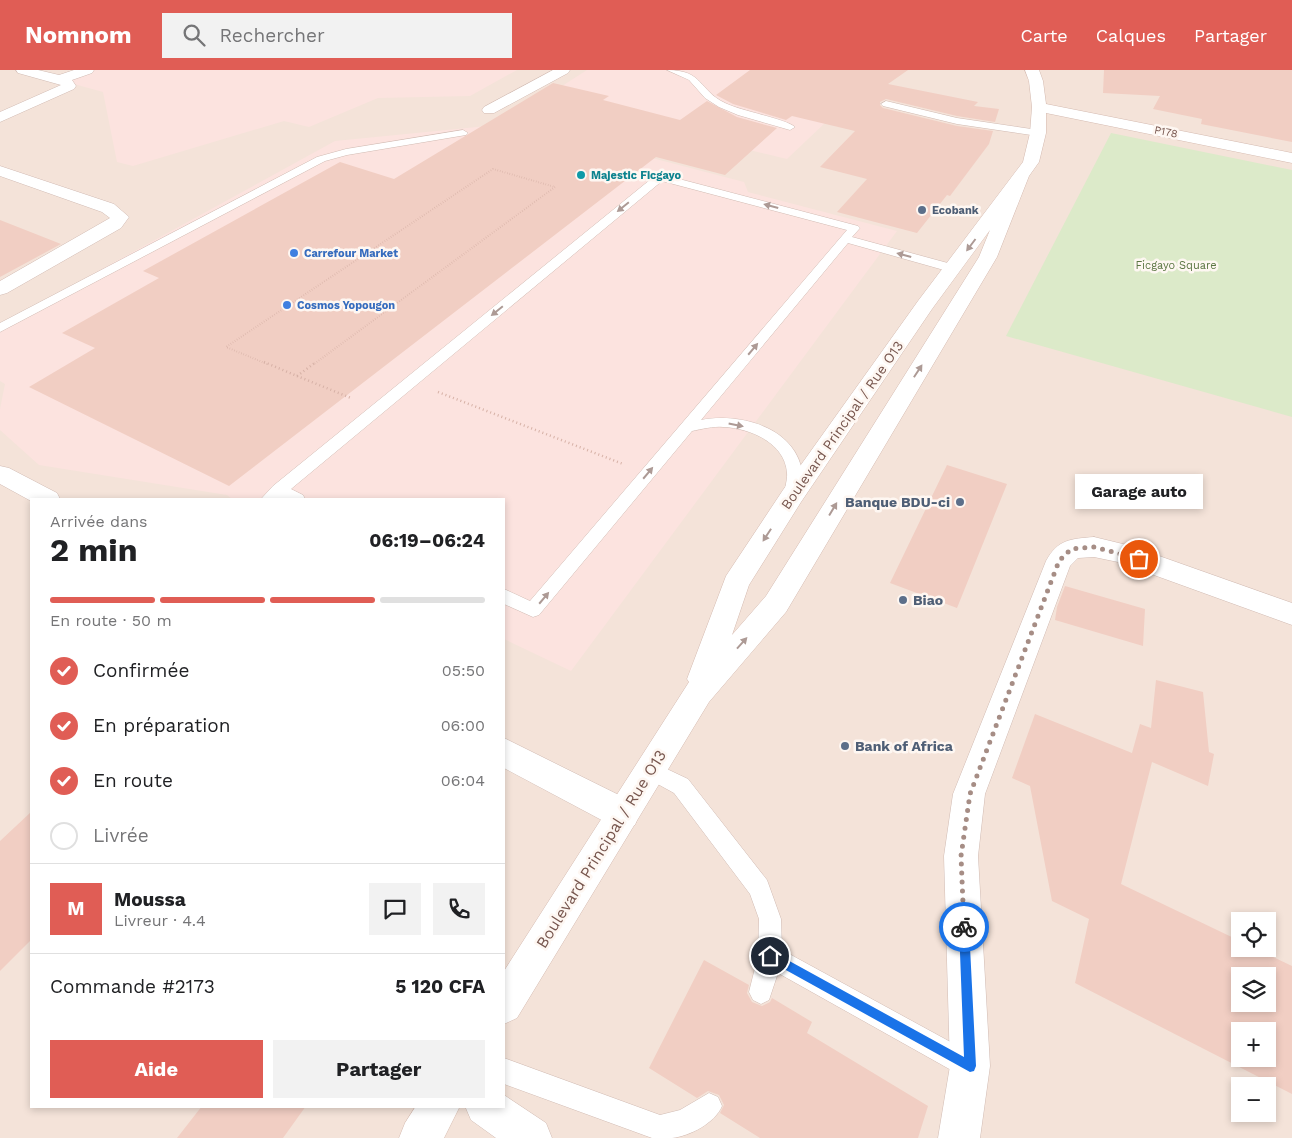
<!DOCTYPE html>
<html lang="fr">
<meta charset="utf-8">
<style>
body{margin:0;font-family:"Work Sans",sans-serif;background:#f2f2f2;color:#202124;height:100vh;display:flex;flex-direction:column;font-size:19px;white-space:nowrap}
*{box-sizing:border-box;margin:0}
p{font-size:16px;color:#757577}
.icon{flex:none;width:28px;height:28px;fill:none;stroke:currentColor;stroke-width:2;stroke-linecap:round;stroke-linejoin:round}
.map{position:relative;flex:1;overflow:hidden}
.details{position:absolute;left:30px;top:428px;width:475px;height:610px;display:flex;flex-direction:column;background:#fff;border-radius:0px;box-shadow:0 2px 8px #0003}
.details>*{flex:none}
.controls{position:absolute;left:1231px;top:842px;display:grid;gap:10px}
.controls a{display:grid;place-items:center;width:45px;height:45px;border-radius:0px;background:#fff;box-shadow:0 2px 8px #0003;font-size:25px}
.pin{position:absolute;display:grid;place-items:center;width:42px;height:42px;color:#fff;margin:-21px;border:2px solid #fff;border-radius:50%;box-shadow:0 1px 5px #0007}
.courier{position:absolute;display:grid;place-items:center;width:50px;height:50px;margin:-25px;border:4px solid #1a73e8;border-radius:50%;background:#fff;color:#222;box-shadow:0 1px 6px #0007}
.bubble{position:absolute;height:35px;border-radius:0px;background:#fff;box-shadow:0 2px 8px #0003;font-size:16px;font-weight:700;line-height:35px;text-align:center}
.summary em{font-style:normal;font-weight:700}
.summary div{display:flex;flex-direction:column-reverse}
.summary{display:flex;align-items:center;justify-content:space-between;height:85px;padding:0 20px}
h1{font-size:32px;font-weight:700;line-height:38px}
.bar{display:grid;grid-template-columns:repeat(4,1fr);gap:8px 5px;align-content:center;height:60px;padding:0 20px}
.bar i{height:6px;border-radius:4px;background:#e0e0e0}
.bar .selected{background:#e05d55}
.bar p{grid-column:span 4}
.line{display:flex;align-items:center;gap:12px;padding:0 20px;border-top:1px solid #e0e0e0}
.line div{flex:1}
.round{display:grid;place-items:center;flex:none;width:52px;height:52px;border-radius:0px;background:#f2f2f2}
ol{padding:0 20px;list-style:none}
li{display:flex;align-items:center;gap:15px;height:55px}
li p{margin-inline-start:auto}
li .icon{padding:5px;border-radius:50%;background:#e05d55;color:#fff;stroke-width:4}
li:last-child{color:#757577}
li i{width:28px;height:28px;border:2px solid #e0e0e0;border-radius:50%}
.button{display:flex;gap:10px;margin-top:auto;padding:10px 20px}
.button a{flex:1;height:58px;border-radius:0px;background:#e05d55;color:#fff;font-size:20px;font-weight:700;line-height:58px;text-align:center}
.button a+a{background:#f2f2f2;color:#202124}
header{display:flex;align-items:center;gap:30px;box-sizing:border-box;height:70px;padding:0 25px;background:#e05d55;color:#fff}
header strong{font-size:24px}
nav{display:flex;gap:28px;margin-inline-start:auto;font-size:18px}
.search{width:350px;height:45px;background:#f2f2f2;display:flex;align-items:center;gap:12px;box-sizing:border-box;padding:0 18px;border-radius:0px;color:#757577;font-size:19px}
.map>svg:first-child{display:block}
.residential{fill:#f4e3d9;fill-rule:evenodd}
.commercial{fill:#fce3df}
.green{fill:#dceac9}
.building{fill:#f1cec3;fill-rule:evenodd}
.lines{fill:none;stroke-linecap:round;stroke-linejoin:round}
.lane-casing{stroke:#d1bbb3;stroke-width:1}
.street-casing{stroke:#d1bbb3;stroke-width:1}
.secondary-casing{stroke:#d4bab0;stroke-width:1}
.path-far1{stroke:#d6b1a6;stroke-width:2;stroke-dasharray:0.5 2;stroke-linecap:butt}
.path{stroke:#d6b1a6;stroke-width:2.5;stroke-dasharray:1 3;stroke-linecap:butt}
.lane{fill:#fff;fill-rule:evenodd}
.street{fill:#fff;fill-rule:evenodd}
.secondary{fill:#fff;fill-rule:evenodd}
.oneway{fill:#ad9a95}
.route{fill:#1a73e8}
.done{stroke:#a68d85;stroke-width:5;stroke-dasharray:0 9}
.culture-dot{fill:#0f9aa8;stroke:#fef7f2;stroke-width:2}
.service-dot{fill:#5c6f8a;stroke:#fef7f2;stroke-width:2}
.shop-dot{fill:#3f7fe0;stroke:#fef7f2;stroke-width:2}
.labels{text-anchor:middle;dominant-baseline:central;stroke-width:5;stroke-linejoin:round;paint-order:stroke}
.far-street-label{font-size:11px;fill:#77564e;stroke:#fef7f2}
.far-culture-label{font-size:11px;font-weight:bold;fill:#0d838f;stroke:#fef7f2;text-anchor:start}
.far-service-label{font-size:11px;font-weight:bold;fill:#4e5e75;stroke:#fef7f2;text-anchor:start}
.far-shop-label{font-size:11px;font-weight:bold;fill:#366cbe;stroke:#fef7f2;text-anchor:start}
.far-park-label{font-size:11px;fill:#5b7643;stroke:#fef7f2}
.street-label{font-size:14px;fill:#77564e;stroke:#fef7f2}
.service-label{font-size:14px;font-weight:bold;fill:#4e5e75;stroke:#fef7f2;text-anchor:start}
.near-street-label{font-size:16px;fill:#77564e;stroke:#fef7f2}
</style>
<header>
<strong>Nomnom</strong>
<div class="search"><svg class="icon" aria-label="search" viewBox="0 0 24 24"><circle cx="10" cy="10" r="6"/><path d="M15 15l6 6"/></svg>Rechercher</div>
<nav><a>Carte</a><a>Calques</a><a>Partager</a></nav>
</header>
<div class="map">
<svg width="1292" height="1068" viewBox="0 0 1292 1068">
<rect width="100%" height="100%" fill="#fcf3eb"/>
<path class="residential" d="M0,0H1292V1068H0ZM31,429H504V1036H31ZM1240,851H1268V879H1240ZM1240,906H1268V934H1240ZM1240,961H1268V989H1240ZM1240,1016H1268V1044H1240Z"/>
<path class="commercial" d="M74,0H517L470,26L378,28L309,57L284,51L133,96L117,92L103,22L52,8Z
M587,0H878L846,33L787,89L559,35L548,25Z
M518,53L744,112L748,122L897,161L571,601L504,569V429H232L227,425L39,395L0,360V339L5,314L0,311V255L335,71Z"/>
<path class="green" d="M1111,63L1292,100V347L1006,266Z"/>
<path class="building" d="M750,0H908L888,14L978,32L974,36L999,39L995,52L957,46L886,29L880,32V35L883,38L957,56L993,61L989,74L950,126L947,125L917,163L837,142L867,109L820,97L855,61L792,46L786,50L733,34L716,25Z
M1104,0H1292V72L1201,54L1202,49L1153,39L1160,26L1103,23Z
M553,13L609,26L603,30L680,50L707,31L737,47L777,58L725,105L656,87L229,416L29,317L95,278L62,263L159,208L143,201L340,92L394,109Z
M0,150L61,174L0,207Z
M947,395L1007,414L957,538L890,513Z
M1065,516L1145,539L1143,576L1055,550L1057,537Z
M1156,610L1203,622L1209,682L1214,684L1208,716L1152,692L1121,814L1240,871V879H1256L1292,896V1024L1075,913L1089,849L1052,831L1030,716L1012,708L1035,644L1132,683L1140,654L1151,658ZM1240,906H1268V934H1240ZM1240,961H1268V989H1240Z
M31,742V870L0,901V771Z
M704,890L749,915L747,923L752,932L762,936L770,932L772,928L812,952L807,963L928,1036L918,1068H760L720,1043L724,1035L719,1025L708,1021L697,1028L649,998Z
M202,1036H306L283,1068H177Z"/>
<g class="lines">
<defs>
<path id="lane" d="M667,0C704,0 698,20 725,33C741,41 786,49 795,57L790,60L738,45L719,37L705,28L689,10Z
M886,31L957,48L1038,60L1043,63L1038,66L957,54L883,36L881,34Z
M463,60L468,63L466,65L347,85L325,91L0,262V253L317,87L346,79Z
M660,104L858,156L860,158L852,167L955,195L957,198L951,202L848,173L701,350C737,343 790,355 801,396C804,406 803,421 798,430L792,431L786,430C782,422 788,412 787,403C785,373 750,358 723,357C713,356 702,359 692,361L539,545L533,547L504,534V519L530,531L847,160L662,111L291,419L303,425L305,429H261L273,416L656,105Z
M650,691L688,709L767,810L781,849L782,880L978,987L982,996L978,1005L969,1009L960,1005L778,903L769,930L761,934L753,930L749,922L758,886L759,849L750,824L674,723L643,706L640,700L643,694Z
M504,988L660,1045L680,1040L709,1023L718,1027L722,1036C715,1053 690,1066 672,1068C666,1068 658,1068 652,1068L504,1014Z"/>
<path id="street" d="M16,0H38L59,5L74,0H94L92,3L72,10L76,16L74,19L0,52V42L61,15L18,3Z
M553,0H570L568,3L494,43H484L482,40L484,37Z
M0,96L114,134L129,147L121,158L7,223L0,225V211L110,148L102,142L0,106Z
M0,396L9,398L57,423L60,429H31V431L0,414Z
M1094,467L1131,476L1292,533V555L1118,492L1094,487L1078,488L1070,496L985,724L978,786L990,996L980,1068H938L950,996L944,786L953,724L1046,491C1058,469 1071,469 1094,467Z
M504,668L635,733L639,744L635,755L623,759L611,755L504,698Z
M504,1025L546,1053L552,1068H496L471,1050L465,1036H504Z"/>
<path id="secondary" d="M1025,0H1039L1043,11L1046,34L1292,83V93L1046,43V63L1039,92L1029,106L997,187L786,542L709,632L517,948L504,954V901L689,612L687,609L726,506L783,420L918,231L1023,92L1030,63L1032,37L1029,11ZM990,160L979,187L766,526L732,565L749,515L801,432L932,239Z
M416,1036H460L444,1068H399L405,1053Z"/>
</defs>
<use href="#lane" class="lane-casing"/>
<use href="#street" class="street-casing"/>
<use href="#secondary" class="secondary-casing"/>
<path class="path-far1" d="M267,294L226,277L493,99L555,117L314,294"/>
<path class="path" d="M264,292L297,306
M297,306L351,328
M297,306L316,292
M438,322L623,394"/>
<use href="#lane" class="lane"/>
<use href="#street" class="street"/>
<use href="#secondary" class="secondary"/>
</g>
<defs><path id="oneway-solid" d="M-6-.8H1V-3.2L6.5 0L1 3.2V.8H-6Z" transform="scale(1.25)"/></defs>
<g class="oneway">
<use href="#oneway-solid" transform="translate(771 136) rotate(-165)"/>
<use href="#oneway-solid" transform="translate(623 137) rotate(141)"/>
<use href="#oneway-solid" transform="translate(971 175) rotate(127)"/>
<use href="#oneway-solid" transform="translate(904 185) rotate(-165)"/>
<use href="#oneway-solid" transform="translate(497 241) rotate(141)"/>
<use href="#oneway-solid" transform="translate(753 279) rotate(-50)"/>
<use href="#oneway-solid" transform="translate(918 301) rotate(-57)"/>
<use href="#oneway-solid" transform="translate(736 355) rotate(11)"/>
<use href="#oneway-solid" transform="translate(648 403) rotate(-50)"/>
<use href="#oneway-solid" transform="translate(833 439) rotate(-59)"/>
<use href="#oneway-solid" transform="translate(767 465) rotate(123)"/>
<use href="#oneway-solid" transform="translate(544 528) rotate(-50)"/>
<use href="#oneway-solid" transform="translate(742 573) rotate(-48)"/>
</g>
<path class="route" d="M964,852L968,853L969,857L976,996L974,1001L970,1002L766,889L764,886L766,882L770,880L773,882L964,987L959,857L960,853Z"/>
<g class="lines">
<path class="done" d="M964,857L961,786L970,724L1059,491L1071,479L1094,477L1139,489"/>
</g>
<circle class="culture-dot" cx="581" cy="105" r="5"/>
<g class="service-dot">
<circle cx="922" cy="140" r="5"/>
<circle cx="960" cy="432" r="5"/>
<circle cx="903" cy="530" r="5"/>
<circle cx="845" cy="676" r="5"/>
</g>
<g class="shop-dot">
<circle cx="294" cy="183" r="5"/>
<circle cx="287" cy="235" r="5"/>
</g>
<g class="labels">
<g class="far-street-label">
<text transform="translate(1166 62) rotate(11)">P178</text>
</g>
<g class="far-culture-label">
<text x="591" y="105">Majestic Ficgayo</text>
</g>
<g class="far-service-label">
<text x="932" y="140">Ecobank</text>
</g>
<g class="far-shop-label">
<text x="304" y="183">Carrefour Market</text>
<text x="297" y="235">Cosmos Yopougon</text>
</g>
<g class="far-park-label">
<text x="1176" y="195">Ficgayo Square</text>
</g>
<g class="street-label">
<text transform="translate(842 355) rotate(-55)">Boulevard Principal / Rue O13</text>
</g>
<g class="service-label">
<text x="950" y="432" text-anchor="end">Banque BDU-ci</text>
<text x="913" y="530">Biao</text>
<text x="855" y="676">Bank of Africa</text>
</g>
<g class="near-street-label">
<text transform="translate(601 779) rotate(-58)">Boulevard Principal / Rue O13</text>
</g>
</g>
</svg>
<div class="controls">
<a><svg class="icon" aria-label="locate" viewBox="0 0 24 24"><circle cx="12" cy="12" r="6"/><path d="M12 2v4M12 18v4M2 12h4M18 12h4"/></svg></a>
<a><svg class="icon" aria-label="layers" viewBox="0 0 24 24"><path d="M12 4l9 5-9 5-9-5zM3 14l9 5 9-5"/></svg></a>
<a>+</a>
<a>−</a>
</div>
<div class="pin" style="left:1139px;top:489px;background:#ea580c"><svg class="icon" aria-label="bag" viewBox="0 0 24 24"><path d="M5 8h14l-1 12H6zM9 8a3 3 0 0 1 6 0"/></svg></div>
<div class="pin" style="left:770px;top:886px;background:#1f2937"><svg class="icon" aria-label="home" viewBox="0 0 24 24"><path d="M3 11l9-7 9 7M6 9v11h12V9"/></svg></div>
<div class="courier" style="left:964px;top:857px"><svg class="icon" aria-label="bike" viewBox="0 0 24 24"><circle cx="6" cy="16" r="4"/><circle cx="18" cy="16" r="4"/><path d="M6 16l4-8h5l3 8M10 8l3 8H6M13 5h3"/></svg></div>
<div class="bubble" style="left:1075px;top:404px;width:128px">Garage auto</div>
<section class="details">
<div class="summary"><div><h1>2 min</h1><p>Arrivée dans</p></div><em>06:19–06:24</em></div>
<div class="bar"><i class="selected"></i><i class="selected"></i><i class="selected"></i><i></i><p>En route · 50 m</p></div>
<ol>
<li><svg class="icon" aria-label="check" viewBox="0 0 24 24"><path d="M5 12l5 5 9-10"/></svg>Confirmée<p>05:50</p></li>
<li><svg class="icon" aria-label="check" viewBox="0 0 24 24"><path d="M5 12l5 5 9-10"/></svg>En préparation<p>06:00</p></li>
<li><svg class="icon" aria-label="check" viewBox="0 0 24 24"><path d="M5 12l5 5 9-10"/></svg>En route<p>06:04</p></li>
<li><i></i>Livrée</li>
</ol>
<div class="line" style="height:90px"><b class="round" style="background:#e05d55;color:#fff">M</b><div><b>Moussa</b><p>Livreur · 4.4</p></div><a class="round"><svg class="icon" aria-label="chat" viewBox="0 0 24 24"><path d="M4 5h16v11H9l-5 4z"/></svg></a><a class="round"><svg class="icon" aria-label="phone" viewBox="0 0 24 24"><path d="M5 4h4l2 5-3 2q2 4 5 5l2-3 5 2v4C11 20 4 13 5 4z"/></svg></a></div>
<div class="line" style="height:65px"><div>Commande #2173</div><b>5 120 CFA</b></div>
<div class="button"><a>Aide</a><a>Partager</a></div>
</section>
</div>
